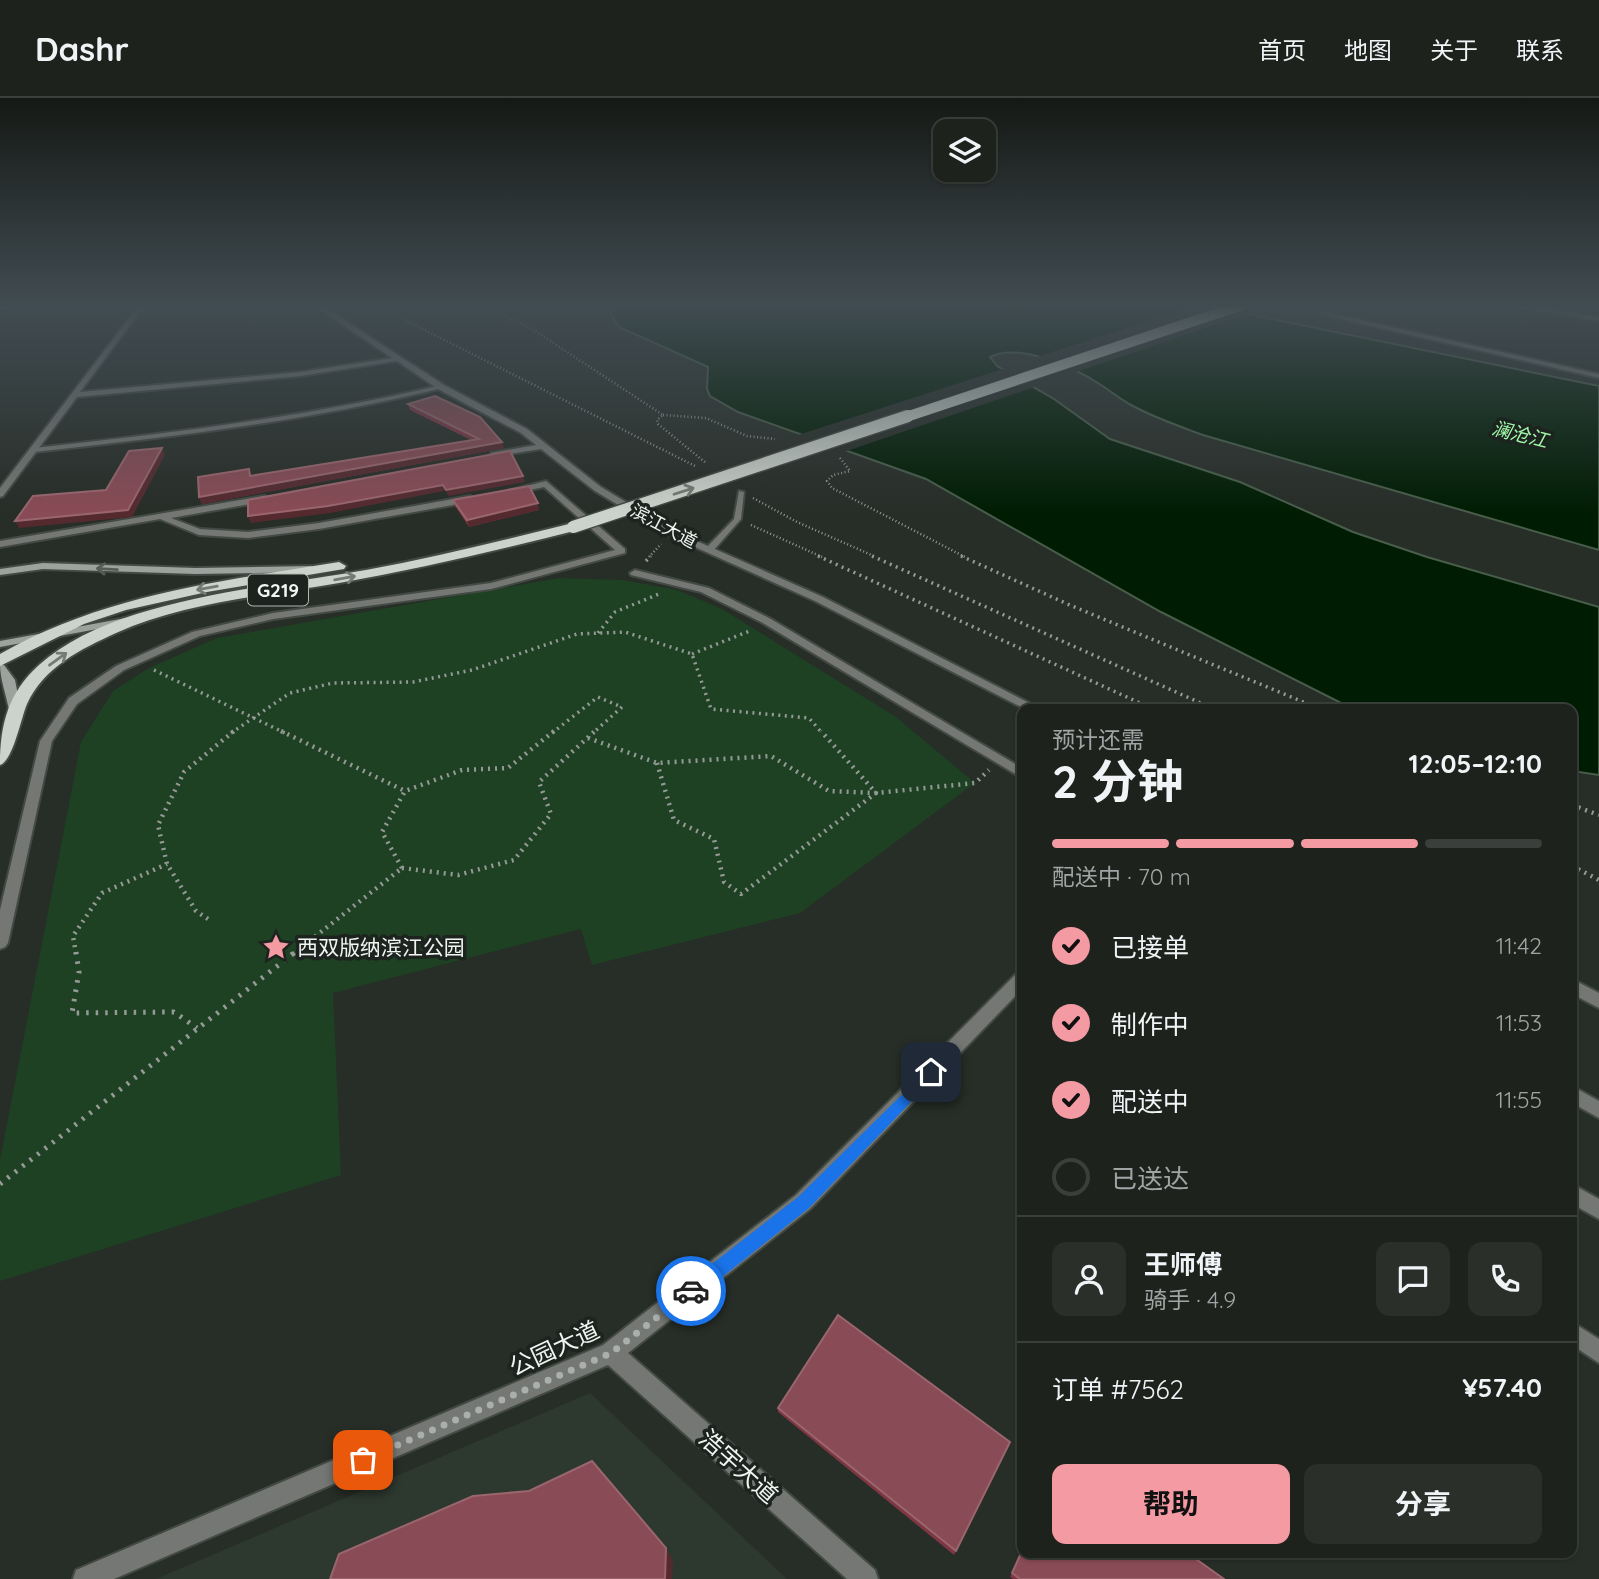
<!DOCTYPE html>
<html lang="zh">
<meta charset="utf-8">
<style>
body{margin:0;font-family:Quicksand,"Noto Sans SC",sans-serif;background:#2a2f2a;color:#f1f3f6;height:100vh;display:flex;flex-direction:column;font-size:26px;white-space:nowrap}
*{box-sizing:border-box;margin:0}
p{font-size:23px;color:#a0a4a4}
.icon{flex:none;width:38px;height:38px;fill:none;stroke:currentColor;stroke-width:2;stroke-linecap:round;stroke-linejoin:round}
.map{position:relative;flex:1;overflow:hidden}
.drawer{position:absolute;left:1017px;top:606px;width:560px;height:854px;display:flex;flex-direction:column;background:#1d221d;border-radius:14px;box-shadow:0 2px 5px #0004,0 0 0 2px #3b3f3b}
.drawer>*{flex:none}
.tools{position:absolute;left:933px;top:21px;display:grid;gap:14px}
.tools a{display:grid;place-items:center;width:63px;height:63px;border-radius:14px;background:#1d221d;box-shadow:0 2px 5px #0004,0 0 0 2px #3b3f3b;font-size:35px}
.pin{position:absolute;display:grid;place-items:center;width:60px;height:60px;color:#fff;margin:-30px;border-radius:14px;box-shadow:0 4px 10px #0006}
.courier{position:absolute;display:grid;place-items:center;width:70px;height:70px;margin:-35px;border:5px solid #1a73e8;border-radius:50%;background:#fff;color:#222;box-shadow:0 2px 9px #0007}
.head em{font-style:normal;font-weight:700}
.head div{display:flex;flex-direction:column-reverse}
.head{display:flex;align-items:center;justify-content:space-between;height:119px;padding:0 35px}
h1{font-size:46px;font-weight:700;line-height:52px}
.bar{display:grid;grid-template-columns:repeat(4,1fr);gap:10px 7px;align-content:center;height:84px;padding:0 35px}
.bar i{height:9px;border-radius:5px;background:#3b3f3b}
.bar .active{background:#f49aa3}
.bar p{grid-column:span 4}
.line{display:flex;align-items:center;gap:18px;padding:0 35px;border-top:2px solid #3b3f3b}
.line div{flex:1}
.round{display:grid;place-items:center;flex:none;width:74px;height:74px;border-radius:14px;background:#2a2f2a}
ol{padding:0 35px;list-style:none}
li{display:flex;align-items:center;gap:21px;height:77px}
li p{margin-inline-start:auto}
li .icon{padding:7px;border-radius:50%;background:#f49aa3;color:#111;stroke-width:4}
li:last-child{color:#a0a4a4}
li i{width:38px;height:38px;border:4px solid #3b3f3b;border-radius:50%}
.action{display:flex;gap:14px;margin-top:auto;padding:14px 35px}
.action a{flex:1;height:80px;border-radius:14px;background:#f49aa3;color:#111;font-size:28px;font-weight:700;line-height:80px;text-align:center}
.action a+a{background:#2a2f2a;color:#f1f3f6}
header{display:flex;align-items:center;gap:42px;box-sizing:border-box;height:98px;padding:0 35px;background:#1d221d;border-bottom:2px solid #3b3f3b}
header strong{font-size:33px}
nav{display:flex;gap:38px;margin-inline-start:auto;font-size:24px}
.map>svg:first-child{display:block}
.built{fill:#2d382e}
.green{fill:#1e4123}
.water{fill:#001d03;stroke:#485e4b;stroke-width:2}
.pier{fill:#272d27}
.lines{fill:none;stroke-linecap:round;stroke-linejoin:round}
.service-casing{stroke:#434943;stroke-width:4}
.pedestrian-casing{stroke:#434943;stroke-width:4}
.minor-casing{stroke:#434943;stroke-width:4}
.secondary-casing{stroke:#434943;stroke-width:4}
.trunk-casing{stroke:#434943;stroke-width:4}
.path-far3{stroke:#959a96;stroke-width:2.5;stroke-dasharray:1 2.5;stroke-linecap:butt}
.path-far2{stroke:#959a96;stroke-width:3.5;stroke-dasharray:2 4.5;stroke-linecap:butt}
.path-far1{stroke:#959a96;stroke-width:4.5;stroke-dasharray:2 5;stroke-linecap:butt}
.path{stroke:#959a96;stroke-width:5;stroke-dasharray:2.5 7;stroke-linecap:butt}
.service{fill:#747774;fill-rule:evenodd}
.pedestrian{fill:#747774;fill-rule:evenodd}
.minor{fill:#747774;fill-rule:evenodd}
.secondary{fill:#9ea29e;fill-rule:evenodd}
.trunk{fill:#ccd3cc;fill-rule:evenodd}
.trunk-bridge-far1-casing{stroke:#434943;stroke-width:11;stroke-linecap:butt}
.trunk-bridge-casing{stroke:#434943;stroke-width:15;stroke-linecap:butt}
.trunk-bridge-far1{stroke:#ccd3cc;stroke-width:10}
.trunk-bridge{stroke:#ccd3cc;stroke-width:12}
.wall{fill:#7d3642}
.shaded-wall{fill:#552a2f}
.building{fill:#894b55;stroke:#9a666e;stroke-width:2}
.oneway{stroke:#747b75}
.oneway2{stroke:#575c58}
.route{fill:#1a73e8}
.done{stroke:#aaafab;stroke-width:7;stroke-dasharray:0 12.6}
.labels{text-anchor:middle;dominant-baseline:central;stroke-width:7;stroke-linejoin:round;paint-order:stroke}
.far-street-label{font-size:18px;fill:#f1f5f2;stroke:#1d231e}
.far-water-label{font-size:19px;font-style:italic;fill:#a1fbac;stroke:#1d231e}
.shield{fill:#1d231e;stroke:#b1b6b2;stroke-width:2}
.shield-label{font-size:19px;font-weight:bold;fill:#f1f5f2}
.poi-label{font-size:21px;fill:#f1f5f2;stroke:#1d231e;text-anchor:start}
.near-street-label{font-size:24px;fill:#f1f5f2;stroke:#1d231e}
</style>
<header>
<strong>Dashr</strong>
<nav><a>首页</a><a>地图</a><a>关于</a><a>联系</a></nav>
</header>
<div class="map">
<svg width="1599" height="1481" viewBox="0 0 1599 1481">
<rect width="100%" height="100%" fill="#272d27"/>
<path class="built" d="M590,1295L787,1481H156Z"/>
<path class="green" d="M559,480L623,482L677,492L722,511L896,619L975,685L800,815L592,867L581,831L333,895L341,1077L0,1183V1062L81,644L113,593L149,570L217,540Z"/>
<path class="water" d="M605,207H1217L1266,220L1599,288V452L1203,337C1179,328 1155,320 1133,308C1121,302 1112,294 1101,287C1076,270 1018,244 990,259L997,268L1054,301L1110,341L1240,384L1353,434L1427,459L1599,509V677L1572,673V611H1353L1161,514L926,381L738,314L710,298L707,291L708,269L619,229Z"/>
<path class="pier" d="M1197,207H1229L1252,214L1070,276L1034,260Z
M1006,270L1037,288L841,355L795,338Z"/>
<g class="lines">
<defs>
<path id="service" d="M441,287L444,289L443,290C308,323 172,339 34,354L31,352L34,350C171,335 307,319 441,287Z
M739,393L744,394L741,421L713,453H707V449L734,421Z"/>
<path id="pedestrian" d="M1321,213L1599,276V280L1319,216Z
M635,472L709,490L769,520L1022,670V680L761,524L701,494L631,477L630,475Z
M1572,988L1599,1003V1020L1572,1005Z"/>
<path id="minor" d="M0,207H25L0,211Z
M139,207H145L80,294L300,274L392,260L313,207H321L444,287L527,331L601,389L674,433L823,499L1041,611H1025L815,503L668,437L595,393L541,351L491,359V355L536,347L521,335L438,291L397,263L300,278L77,299L3,398L0,399V390Z
M1501,207H1519L1599,219V223Z
M546,383L625,451V455L491,491L273,521L200,538L124,572L77,606L52,643L8,845L5,849L0,851V812L40,643L69,600L116,568L192,534L273,515L491,485L615,452L544,389L511,396L507,393Z
M264,398L267,399V403L171,420L200,431L248,434L319,425L470,398L475,401L470,404L319,431L248,440L199,437L160,421L0,449V443Z
M1022,875V891L810,1111L628,1255L875,1472L878,1481H847L608,1267L114,1481H73L76,1472L603,1247L796,1097L1016,876Z
M1572,881L1599,895V910L1572,896Z
M1572,1086L1599,1101V1121L1572,1106Z
M1572,1224L1599,1241V1265L1572,1247Z"/>
<path id="secondary" d="M43,465L196,470L311,468L316,471L311,474L196,476L43,471L0,477V471Z
M126,520L130,521V525L0,549V543Z
M0,566L4,567L15,582L21,612L19,615H11L9,612C6,596 0,581 0,566Z"/>
<path id="trunk" d="M573,425L578,426V432C499,452 419,471 339,485C265,498 185,504 116,535C81,551 44,569 27,606C21,620 13,663 0,667C0,627 8,595 39,567C113,500 271,489 366,472C436,459 504,442 573,425Z
M339,464L346,468L344,471L207,494L126,512L84,526L0,568V556C105,496 222,483 339,464Z"/>
</defs>
<use href="#service" class="service-casing"/>
<use href="#pedestrian" class="pedestrian-casing"/>
<use href="#minor" class="minor-casing"/>
<use href="#secondary" class="secondary-casing"/>
<use href="#trunk" class="trunk-casing"/>
<path class="path-far3" d="M375,207L697,369
M486,207L535,233L663,317L657,322L658,326L706,365
M1293,207L1310,212
M345,209L354,207
M663,317L706,320L747,338L775,341
M840,360L850,373L833,377L827,383L832,390L965,459
M753,400L797,424L876,459
M751,427L822,459
M649,459L661,446"/>
<path class="path-far2" d="M818,458L1153,611
M872,458L1214,611
M961,458L1072,508L1320,611
M646,463L651,458
M598,535L615,514L659,496
M692,556L752,532
M154,572L285,635
M231,635L290,595L333,585L413,584L472,572L577,536L625,534L692,556L711,611L809,620L822,635
M552,635L598,599L622,609L593,635"/>
<path class="path-far1" d="M281,633L405,693
M588,640L657,665L771,658L829,693L876,695L821,633
M657,665L674,722L714,741L724,784L741,796L876,695L975,685L989,672
M1572,707L1599,717
M1572,768L1599,782
M402,770L458,777L514,762L551,716L539,684L595,633
M402,770L382,734L405,693L462,672L508,670L554,633
M208,821L196,813L167,766L158,727L184,674L234,633
M76,856L73,838L102,795L167,766
M293,856L402,770"/>
<path class="path" d="M76,854L79,874L72,915L174,914L197,930
M0,1086L295,854"/>
<use href="#service" class="service"/>
<use href="#pedestrian" class="pedestrian"/>
<use href="#minor" class="minor"/>
<use href="#secondary" class="secondary"/>
<use href="#trunk" class="trunk"/>
<defs>
<path id="trunk-bridge-far1" d="M903,320L1242,207"/>
<path id="trunk-bridge" d="M573,429L908,318"/>
</defs>
<use href="#trunk-bridge-far1" class="trunk-bridge-far1-casing"/>
<use href="#trunk-bridge" class="trunk-bridge-casing"/>
<use href="#trunk-bridge-far1" class="trunk-bridge-far1"/>
<use href="#trunk-bridge" class="trunk-bridge"/>
</g>
<path class="wall" d="M408,306L504,350L202,406L199,399L252,378L471,342L410,312Z
M453,402L539,412L469,429L455,408Z
M778,1310L956,1453L954,1457L778,1314Z
M1022,1450V1454L1224,1481H1013L1010,1479Z"/>
<path class="shaded-wall" d="M502,344L504,350L202,406L199,399Z
M162,350L165,357L132,419L19,430L15,423L128,412Z
M523,378L525,384L448,398L446,392Z
M443,387L444,393L330,415L251,425L248,418Z
M538,405L539,412L469,429L467,422Z
M666,1450L673,1463L672,1481H665Z"/>
<path class="building" d="M435,298L480,319L502,344L199,399L198,379L249,371L250,378L479,341L408,306Z
M162,350L128,412L15,423L33,398L106,392L129,353Z
M510,353L523,378L446,392L443,387L328,408L248,418V402Z
M529,388L538,405L467,422L453,402Z
M838,1217L1010,1344L956,1453L778,1310Z
M592,1363L666,1450L665,1481H330L339,1456L473,1398L529,1393Z
M1022,1453V1454H1186L1224,1481H1020L1012,1475Z"/>
<defs><path id="oneway-shaft" d="M-6 0H5M1.5-3L5.5 0L1.5 3" fill="none" stroke-width="1.6" stroke-linecap="round" stroke-linejoin="round" transform="scale(1.75)"/></defs>
<g class="oneway">
<use href="#oneway-shaft" transform="translate(684 393) rotate(-18)"/>
<use href="#oneway-shaft" transform="translate(345 480) rotate(-10)"/>
<use href="#oneway-shaft" transform="translate(207 490) rotate(170)"/>
<use href="#oneway-shaft" transform="translate(58 561) rotate(-36)"/>
</g>
<use class="oneway2" href="#oneway-shaft" transform="translate(107 471) rotate(-177)"/>
<linearGradient id="sky" x2="0" y2="1"><stop stop-color="#151915"/><stop offset="0.5" stop-color="#414c52"/><stop offset="1" stop-color="#414c52" stop-opacity="0"/></linearGradient>
<rect width="1599" height="415" fill="url(#sky)"/>
<path class="route" d="M931,968L936,970V978L809,1110L697,1199H685V1187L798,1099Z"/>
<g class="lines">
<path class="done" d="M363,1362L611,1255L691,1193"/>
</g>
<defs>
<symbol id="sight-bare" viewBox="-9 -9 18 18"><path d="M0-6L1.8-2.2L6-1.7L2.9 1.2L3.7 5.4L0 3.3L-3.7 5.4L-2.9 1.2L-6-1.7L-1.8-2.2Z" fill="#f49aa3" stroke="#1d231e" stroke-width="2.5" paint-order="stroke"/></symbol>
</defs>
<g fill-rule="evenodd">
<use href="#sight-bare" x="257" y="830" width="38" height="38"/>
</g>
<g class="labels">
<g class="far-street-label">
<text transform="translate(664 428) rotate(28)">滨江大道</text>
</g>
<g class="far-water-label">
<text transform="translate(1520 336) rotate(14)">澜沧江</text>
</g>
<rect class="shield" x="248" y="476.5" width="60" height="31" rx="5"/>
<g class="shield-label">
<text x="278" y="492">G219</text>
</g>
<g class="poi-label">
<text x="297" y="849">西双版纳滨江公园</text>
</g>
<g class="near-street-label">
<text transform="translate(554 1250) rotate(-25)">公园大道</text>
<text transform="translate(739 1368) rotate(42)">浩宇大道</text>
</g>
</g>
</svg>
<div class="tools">
<a><svg class="icon" aria-label="layers" viewBox="0 0 24 24"><path d="M12 4l9 5-9 5-9-5zM3 14l9 5 9-5"/></svg></a>
</div>
<div class="pin" style="left:363px;top:1362px;background:#ea580c"><svg class="icon" aria-label="bag" viewBox="0 0 24 24"><path d="M5 8h14l-1 12H6zM9 8a3 3 0 0 1 6 0"/></svg></div>
<div class="pin" style="left:931px;top:974px;background:#1f2937"><svg class="icon" aria-label="home" viewBox="0 0 24 24"><path d="M3 11l9-7 9 7M6 9v11h12V9"/></svg></div>
<div class="courier" style="left:691px;top:1193px"><svg class="icon" aria-label="car" viewBox="0 0 24 24"><path d="M5 17H2v-5l4-1 3-4h7l3 4 3 1v5h-3M9 17h6M6 11h13"/><circle cx="7" cy="17" r="2"/><circle cx="17" cy="17" r="2"/></svg></div>
<section class="drawer">
<div class="head"><div><h1>2 分钟</h1><p>预计还需</p></div><em>12:05–12:10</em></div>
<div class="bar"><i class="active"></i><i class="active"></i><i class="active"></i><i></i><p>配送中 · 70 m</p></div>
<ol>
<li><svg class="icon" aria-label="check" viewBox="0 0 24 24"><path d="M5 12l5 5 9-10"/></svg>已接单<p>11:42</p></li>
<li><svg class="icon" aria-label="check" viewBox="0 0 24 24"><path d="M5 12l5 5 9-10"/></svg>制作中<p>11:53</p></li>
<li><svg class="icon" aria-label="check" viewBox="0 0 24 24"><path d="M5 12l5 5 9-10"/></svg>配送中<p>11:55</p></li>
<li><i></i>已送达</li>
</ol>
<div class="line" style="height:126px"><a class="round"><svg class="icon" aria-label="person" viewBox="0 0 24 24"><circle cx="12" cy="8" r="4"/><path d="M4 21q1-7 8-7t8 7"/></svg></a><div><b>王师傅</b><p>骑手 · 4.9</p></div><a class="round"><svg class="icon" aria-label="chat" viewBox="0 0 24 24"><path d="M4 5h16v11H9l-5 4z"/></svg></a><a class="round"><svg class="icon" aria-label="phone" viewBox="0 0 24 24"><path d="M5 4h4l2 5-3 2q2 4 5 5l2-3 5 2v4C11 20 4 13 5 4z"/></svg></a></div>
<div class="line" style="height:91px"><div>订单 #7562</div><b>¥57.40</b></div>
<div class="action"><a>帮助</a><a>分享</a></div>
</section>
</div>
